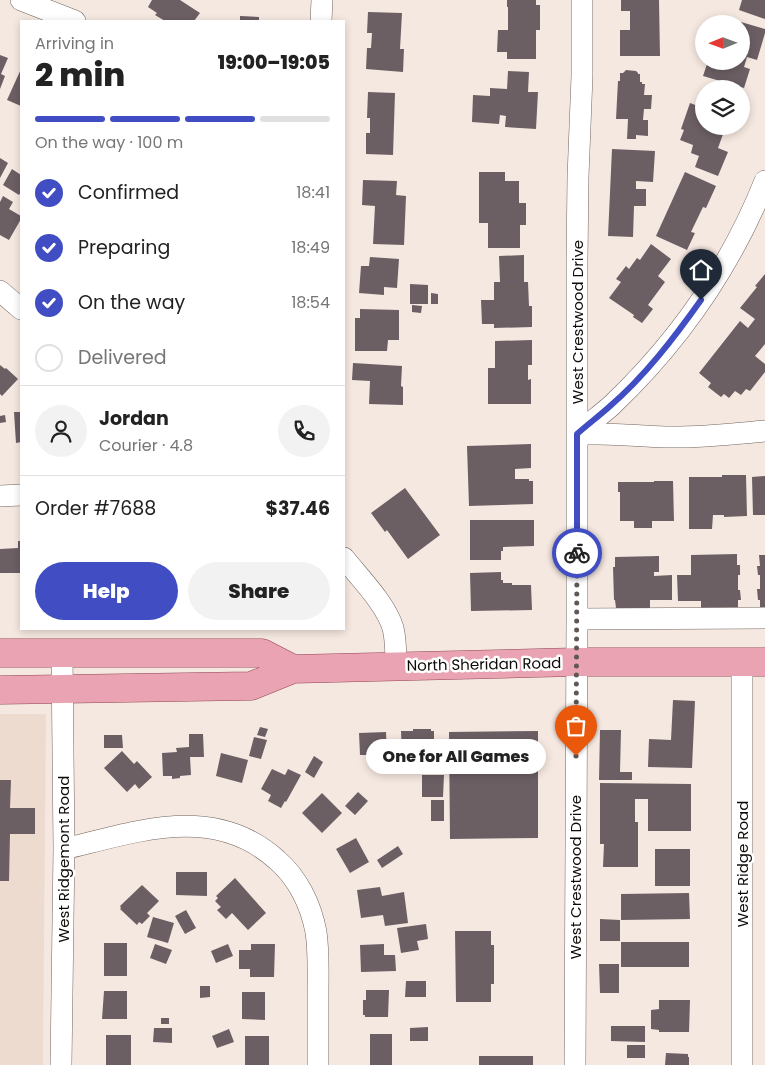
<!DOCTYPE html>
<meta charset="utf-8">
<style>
body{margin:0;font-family:Poppins,sans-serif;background:#f2f2f2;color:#222;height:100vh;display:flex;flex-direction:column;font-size:19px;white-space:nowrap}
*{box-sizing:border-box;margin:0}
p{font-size:16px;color:#767676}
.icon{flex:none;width:28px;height:28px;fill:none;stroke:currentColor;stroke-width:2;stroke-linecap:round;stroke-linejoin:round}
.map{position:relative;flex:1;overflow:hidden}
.details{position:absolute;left:20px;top:20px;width:325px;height:610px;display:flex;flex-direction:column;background:#fff;border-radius:0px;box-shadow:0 2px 8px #0003}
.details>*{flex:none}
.needle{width:32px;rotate:269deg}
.tools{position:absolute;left:695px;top:15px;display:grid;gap:10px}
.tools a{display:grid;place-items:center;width:55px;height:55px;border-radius:50%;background:#fff;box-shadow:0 2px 8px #0003;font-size:25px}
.pin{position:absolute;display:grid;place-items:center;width:42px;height:42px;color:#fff;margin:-51px -21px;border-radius:50% 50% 50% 0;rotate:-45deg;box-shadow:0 0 5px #0007}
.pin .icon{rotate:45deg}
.courier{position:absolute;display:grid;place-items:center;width:50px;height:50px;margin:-25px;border:4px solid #414dc2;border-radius:50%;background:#fff;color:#222;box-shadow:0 1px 6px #0007}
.bubble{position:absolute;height:35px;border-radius:18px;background:#fff;box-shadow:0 2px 8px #0003;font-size:16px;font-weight:800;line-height:35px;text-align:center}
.headline em{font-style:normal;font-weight:800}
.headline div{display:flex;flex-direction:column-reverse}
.headline{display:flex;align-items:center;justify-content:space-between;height:85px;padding:0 15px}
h1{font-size:32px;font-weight:800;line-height:38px}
.bar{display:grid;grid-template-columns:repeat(4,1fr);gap:8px 5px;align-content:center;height:60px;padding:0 15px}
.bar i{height:6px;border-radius:4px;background:#e0e0e0}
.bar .selected{background:#414dc2}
.bar p{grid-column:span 4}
.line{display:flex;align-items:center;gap:12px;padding:0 15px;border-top:1px solid #e0e0e0}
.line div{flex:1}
.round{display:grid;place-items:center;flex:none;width:52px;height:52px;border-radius:26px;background:#f2f2f2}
ol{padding:0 15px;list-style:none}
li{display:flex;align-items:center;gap:15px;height:55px}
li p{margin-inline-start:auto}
li .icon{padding:5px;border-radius:50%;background:#414dc2;color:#fff;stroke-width:4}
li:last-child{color:#767676}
li i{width:28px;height:28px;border:2px solid #e0e0e0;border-radius:50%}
.primary-button{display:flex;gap:10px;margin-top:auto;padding:10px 15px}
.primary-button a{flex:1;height:58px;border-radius:30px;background:#414dc2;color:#fff;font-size:20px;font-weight:800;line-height:58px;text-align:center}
.primary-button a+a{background:#f2f2f2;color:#222}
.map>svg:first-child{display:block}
.built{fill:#eedbcf}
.building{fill:#6b5f64}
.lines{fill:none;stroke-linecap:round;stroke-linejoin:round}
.minor-casing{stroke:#71655f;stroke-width:22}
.major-casing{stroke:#934655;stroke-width:29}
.minor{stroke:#fff;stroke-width:21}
.major{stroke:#e9a3b2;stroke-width:28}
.done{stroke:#5f5854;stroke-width:5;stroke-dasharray:0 9}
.route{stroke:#414dc2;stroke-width:6}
.labels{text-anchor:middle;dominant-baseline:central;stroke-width:5;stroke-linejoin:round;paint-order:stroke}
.street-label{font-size:15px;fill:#0e0a08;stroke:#fff}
</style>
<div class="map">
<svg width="765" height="1065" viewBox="0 0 765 1065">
<rect width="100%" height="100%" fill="#f5e8e0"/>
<path class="built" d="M0,714H46L43,1065H0Z"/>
<path class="building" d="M152,0H180L200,13L194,21H165L155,15L157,13L148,7Z
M507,0H536V5H540V30H536V59H507V52H497L498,30H508V7H507Z
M621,0H659L660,56H620V30H630V11H621Z
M742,0H765V19L739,10Z
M368,12L402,13L400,49H404L403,72L366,69L367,48H371L372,33H367Z
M240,16L259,17V21H240Z
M741,22L765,29V33L757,60L747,57L744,67L750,69L744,88L703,76L708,61H741Z
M0,55L8,58L1,74L5,76L0,89Z
M21,69V106L7,100Z
M626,70L636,71L638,73V74H640V82H642V84H645L644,95H652L651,109H644L643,120H648V136L636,135V139H627L628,119H616L618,81H620V73H623Z
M508,71L529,72L528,92H538L536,129L505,127L506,116L500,115L499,124L472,122L473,95L490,96V88L507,89Z
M368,92L395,93L393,155L366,154V133H370V118H367Z
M704,92V126H726L718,148L728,152L718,176L695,167L699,156L691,153L693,145L680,140L684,130L681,129L690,103L698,106Z
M612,149L655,151L653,182L636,181V189H646V206H634L633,237L608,236Z
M0,158L8,163L0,178Z
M12,169L21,175V192L19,195L3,185Z
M479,172H505V181H519V203H526V225H520V248H488V223H479Z
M685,172L716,186L706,208L703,207L691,232L695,233L687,250L656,236Z
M363,180L397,181L396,195L406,196L404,245L373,244L375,206L362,205Z
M3,196L13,202L9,209L21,216V219L9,240L0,235V202Z
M651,244L671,259L658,276L665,282L648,305L653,309L642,323L633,317L634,315L609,298L621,282L616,279L626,266L629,269L637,258L640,260Z
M524,255V282H528L529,306H532V327L494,328V324H482L481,300H494V282H500L499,256Z
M370,257L399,259L397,288L384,287V295L359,293L361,266H369Z
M765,274V344L755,356L765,364V372L750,391L746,389L741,395L735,391L729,398L724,394L721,397L708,387L711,383L699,373L740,321L748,328L755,319L740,308L757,287L755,286Z
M410,284L428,285V304H410Z
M431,293L438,294V304H431Z
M412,305L422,306L421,313L412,312Z
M360,309L399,310V340H388L387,351H355V318H360Z
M532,340V365H528V380L531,379V404H488V368H495V341Z
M353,363L402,366L401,386L403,387V405L369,404L370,381L352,380Z
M0,365L5,369L6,368L18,379L2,396L0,394Z
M14,412H21V442L16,443Z
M5,415L6,422L0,423V416Z
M531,444V468L515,469V479H529V481H533V504L469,506L467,446Z
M722,475H746L747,516L724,517V515H713L712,529H689V477H722Z
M765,476V515H753L752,477Z
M654,481H673L674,521H652V528H634V521H620V492H618V482H654Z
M405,488L440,535L408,559L387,530L385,532L371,513Z
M470,520H534V546L503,547V551H501V560H470Z
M18,541H21L20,573H0V549L18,548Z
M737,554V565H740V575H738V590H740L741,600H738V609H701V601H678L677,575H691V555Z
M759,555H765V609H760V600H758L757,589H760V575H758L757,566H760Z
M659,556V572H654V576L672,575V600H650V608H616L615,600H614L613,567H615V557Z
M501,572V580H503V583H512V585H531L532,610L471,611L470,573Z
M673,700L695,701L692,768L648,767L649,739L671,740Z
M260,727L268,729L265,737L257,735Z
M413,729H431V731H434V755H402L401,731H413Z
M600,730H621L620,772H632V780H599Z
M538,731V838L450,839L449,732Z
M386,732L387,755H360L359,733Z
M189,734H203L204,757H190L191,775L180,776V778L172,779V776H163L162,753L177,752L176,748L189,747Z
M104,735H122L123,748H104Z
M254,737L267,740L261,759L249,756Z
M122,751L134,764L137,761L152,777L139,789L135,784L127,792L104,768Z
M221,753L248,760L242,783L216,776Z
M314,756L323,762L314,778L305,772Z
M272,769L285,775L288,769L301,775L286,802L285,801L281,808L268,801L271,795L261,789Z
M422,775H444L443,797H422Z
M0,780H11L10,808H35V834H10L9,881H0Z
M600,783L691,784V831H648V799H635V822H638V867H603L604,844H600Z
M358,792L368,801L355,815L345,806Z
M322,793L342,813L322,833L302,813Z
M431,800H444V821H431Z
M356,838L369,862L350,873L336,849Z
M398,846L403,854L382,868L377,860Z
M655,849H690V886H655Z
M176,872H207V896L176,895Z
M235,878L266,913L248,930L232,913L226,919L217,910L221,907L215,901L218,898L216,896Z
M142,885L159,901L147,913L150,916L142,924L139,922L137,925L120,909L121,908L120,906Z
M380,887L382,896L404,892L408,923L385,926L383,915L361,918L357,890Z
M689,893L690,919L621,920V894Z
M186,910L196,928L185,934L175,916Z
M153,917L174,923L168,943L147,937Z
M600,919L620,920V941H600Z
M426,924L428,939L417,941L419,950L401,953L397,928Z
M455,931H491V945H494V984H491V1002H456Z
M621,942H689V967H621Z
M104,943H127V976H104Z
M155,944L172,950L166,964L150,958Z
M228,944L233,956L216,963L211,951Z
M251,944H275L274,977H250V969H239V950H251Z
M384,944V955H395L396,971L361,972L360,945Z
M599,964H619V993H600Z
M406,981H426V997H405Z
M200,986H210V997L200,998Z
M366,990H389L388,1017H365V1015H363V1000H366Z
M104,991H127V1019H102Z
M242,992H265V1020L242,1019Z
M659,1000H690L689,1032H659V1030L651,1029V1010L659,1009Z
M161,1018H169V1024H161Z
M611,1026H645V1042L611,1041Z
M428,1027V1041H410V1028Z
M154,1028H172V1043L153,1042Z
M229,1029L234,1042L217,1048L212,1036Z
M370,1034H392V1065H370Z
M106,1035H131V1065H106Z
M245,1036H269V1065H245Z
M627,1045H645V1058H627Z
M666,1053L688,1054V1057H689V1065H665Z
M479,1056H533V1065H479Z"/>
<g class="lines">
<defs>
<path id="minor" d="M21,0L75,21
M321,21L322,0
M0,291L21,309
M577,434C588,424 601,415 612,405C678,342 731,266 765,181
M577,434C606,433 636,436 665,437C698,438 732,434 765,431
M0,496L21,495
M344,558C359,577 386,604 393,628C396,640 396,654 396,666
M577,619L765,618
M64,849C136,832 214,803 277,860C298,878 311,905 316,932C319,952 318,972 318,993C318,1017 318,1041 318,1065
M61,1065L64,849L62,653
M575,1065L577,619V261L578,177L582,76V0
M742,1065V662"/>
<path id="major" d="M0,653H262L293,669
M0,690L251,686L293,669L576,662H765"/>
</defs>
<use href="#minor" class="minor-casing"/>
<use href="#major" class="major-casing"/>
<use href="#minor" class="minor"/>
<use href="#major" class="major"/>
</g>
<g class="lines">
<path class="done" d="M576,756L577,553"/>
<path class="route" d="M577,553V434C587,425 599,416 609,407C645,376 674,338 701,300"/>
</g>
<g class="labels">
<g class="street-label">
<text transform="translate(577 322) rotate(-90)">West Crestwood Drive</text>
<text transform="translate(484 664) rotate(-1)">North Sheridan Road</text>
<text transform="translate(63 859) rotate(-90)">West Ridgemont Road</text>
<text transform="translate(742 864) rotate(-90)">West Ridge Road</text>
<text transform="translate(575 877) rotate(-90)">West Crestwood Drive</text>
</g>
</g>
</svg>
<div class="tools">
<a><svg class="needle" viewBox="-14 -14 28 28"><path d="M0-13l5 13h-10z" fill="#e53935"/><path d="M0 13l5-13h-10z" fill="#767676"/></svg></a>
<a><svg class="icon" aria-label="layers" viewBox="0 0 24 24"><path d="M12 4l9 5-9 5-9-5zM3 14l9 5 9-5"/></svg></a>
</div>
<div class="pin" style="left:576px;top:756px;background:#ea580c"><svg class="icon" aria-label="bag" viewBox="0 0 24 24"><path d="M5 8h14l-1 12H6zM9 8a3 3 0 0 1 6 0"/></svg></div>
<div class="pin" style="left:701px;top:300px;background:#1f2937"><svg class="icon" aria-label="home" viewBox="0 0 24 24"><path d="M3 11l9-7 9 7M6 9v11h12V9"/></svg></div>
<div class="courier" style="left:577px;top:553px"><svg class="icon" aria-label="bike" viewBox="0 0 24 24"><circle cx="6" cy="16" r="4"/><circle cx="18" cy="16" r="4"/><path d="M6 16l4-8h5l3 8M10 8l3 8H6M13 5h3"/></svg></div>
<div class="bubble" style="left:366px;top:739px;width:180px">One for All Games</div>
<section class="details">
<div class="headline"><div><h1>2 min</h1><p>Arriving in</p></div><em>19:00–19:05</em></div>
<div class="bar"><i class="selected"></i><i class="selected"></i><i class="selected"></i><i></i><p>On the way · 100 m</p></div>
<ol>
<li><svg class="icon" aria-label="check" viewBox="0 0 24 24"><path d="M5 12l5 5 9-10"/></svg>Confirmed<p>18:41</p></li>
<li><svg class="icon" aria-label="check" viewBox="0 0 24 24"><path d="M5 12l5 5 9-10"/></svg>Preparing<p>18:49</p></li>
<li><svg class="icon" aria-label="check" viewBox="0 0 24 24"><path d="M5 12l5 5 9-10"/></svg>On the way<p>18:54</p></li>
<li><i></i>Delivered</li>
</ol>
<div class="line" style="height:90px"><a class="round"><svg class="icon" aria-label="person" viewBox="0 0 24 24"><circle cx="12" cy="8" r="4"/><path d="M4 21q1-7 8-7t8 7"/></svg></a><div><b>Jordan</b><p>Courier · 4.8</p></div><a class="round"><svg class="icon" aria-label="phone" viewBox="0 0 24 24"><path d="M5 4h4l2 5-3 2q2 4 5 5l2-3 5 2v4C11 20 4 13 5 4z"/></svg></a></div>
<div class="line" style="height:65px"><div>Order #7688</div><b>$37.46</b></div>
<div class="primary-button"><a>Help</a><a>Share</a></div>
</section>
</div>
